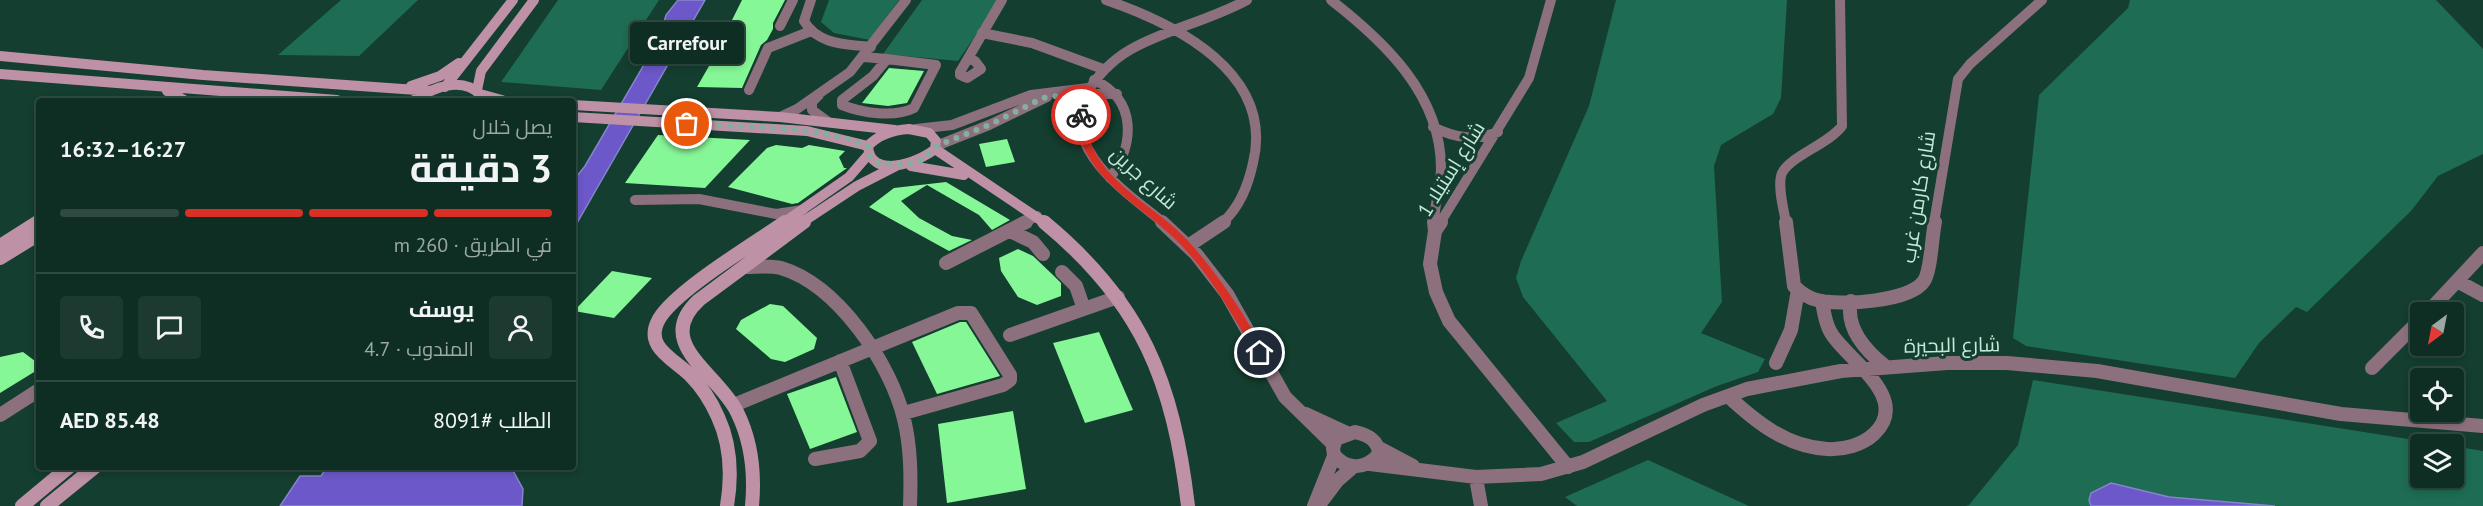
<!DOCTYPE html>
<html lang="ar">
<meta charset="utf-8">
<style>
body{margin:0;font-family:"PT Sans",Cairo,sans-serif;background:#1d3a30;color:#f1f3f6;direction:rtl;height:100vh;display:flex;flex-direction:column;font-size:22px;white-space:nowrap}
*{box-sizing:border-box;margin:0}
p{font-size:20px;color:#9ba8a6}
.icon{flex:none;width:33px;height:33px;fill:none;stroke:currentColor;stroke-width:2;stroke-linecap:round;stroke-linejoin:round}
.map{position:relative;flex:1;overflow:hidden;direction:ltr}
.drawer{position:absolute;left:36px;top:98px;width:540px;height:372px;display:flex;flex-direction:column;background:#0f2e23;border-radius:6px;box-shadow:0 3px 9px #0003,0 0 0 2px #2f4a41;direction:rtl}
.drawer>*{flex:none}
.needle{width:39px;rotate:212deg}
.buttons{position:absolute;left:2410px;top:302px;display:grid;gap:12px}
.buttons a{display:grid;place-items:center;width:54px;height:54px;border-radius:6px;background:#0f2e23;box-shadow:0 3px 9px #0003,0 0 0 2px #2f4a41;font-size:30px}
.pin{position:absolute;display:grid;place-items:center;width:51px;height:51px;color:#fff;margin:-26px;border:3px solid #fff;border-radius:50%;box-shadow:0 2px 6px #0007}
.courier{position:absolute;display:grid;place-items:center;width:60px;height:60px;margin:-30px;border:4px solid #d93025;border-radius:50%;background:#fff;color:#222;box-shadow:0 2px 8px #0007}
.bubble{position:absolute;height:42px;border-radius:6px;background:#0f2e23;box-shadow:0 3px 9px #0003,0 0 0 2px #2f4a41;font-size:20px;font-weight:700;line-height:42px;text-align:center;direction:rtl}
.overview em{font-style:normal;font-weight:700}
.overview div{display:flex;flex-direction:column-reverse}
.overview{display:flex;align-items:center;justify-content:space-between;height:102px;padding:0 24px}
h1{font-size:39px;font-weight:700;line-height:45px}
.bar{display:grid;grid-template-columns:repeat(4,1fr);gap:9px 6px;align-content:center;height:72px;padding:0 24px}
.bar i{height:8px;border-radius:4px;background:#2f4a41}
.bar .selected{background:#d93025}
.bar p{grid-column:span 4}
.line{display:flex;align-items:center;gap:15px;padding:0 24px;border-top:2px solid #2f4a41}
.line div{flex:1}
.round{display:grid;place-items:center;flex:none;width:63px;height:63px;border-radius:6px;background:#1d3a30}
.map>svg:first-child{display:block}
.green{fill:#1d6c53}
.water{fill:#6c58c8;stroke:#8684cd;stroke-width:1.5}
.building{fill:#86f797}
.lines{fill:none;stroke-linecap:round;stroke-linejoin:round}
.street-far1{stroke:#8d707e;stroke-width:10}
.street{stroke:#8d707e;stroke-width:14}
.secondary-far1{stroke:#be91a7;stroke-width:10}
.secondary{stroke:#be91a7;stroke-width:14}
.route{fill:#d93025}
.done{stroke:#86ae9e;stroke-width:6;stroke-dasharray:0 10.8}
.labels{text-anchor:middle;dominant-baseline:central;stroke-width:6;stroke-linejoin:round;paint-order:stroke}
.street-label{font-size:20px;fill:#c4eada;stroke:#143e2f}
</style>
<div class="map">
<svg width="2483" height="506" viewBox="0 0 2483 506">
<rect width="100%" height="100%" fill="#143e2f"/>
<path class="green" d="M341,0H418L359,56L278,55Z
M558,0H659L601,90L501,82Z
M829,0H899L870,40L834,33L821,22Z
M922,0H1000L958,61L883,54Z
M1616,0H1787L1781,98L1773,114L1721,145L1714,166L1722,302L1701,333L1765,359L1758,372L1717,386L1589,442H1574L1556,423L1607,401L1523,297L1516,278L1521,261L1589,106Z
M2130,0H2436L2483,49V154L2438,176L2411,211L2307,312L2296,307L2259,343L2235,378L2026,346L2013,338L2039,95L2128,8Z
M2033,380L2440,444H2421V477H2454V446L2483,451V506H1965L1969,505L2018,445Z
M1648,460L1749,506H1577L1565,497Z"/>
<path class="water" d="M678,0H705L573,230V181L585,166L659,39L666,15Z
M327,467H511L523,489L522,506H280L300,476H321Z
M2111,483L2169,497L2275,506H2091L2089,500L2091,493Z"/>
<path class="building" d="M742,0H785L773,23V29L767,40L761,45L742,88L697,87L733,24H730Z
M889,68L924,71L907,103L888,106L862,103Z
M658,135L750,140L705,188L625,183Z
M1007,139L1015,162L986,167L979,144Z
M776,145L802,148L809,145L845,151L839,157L844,168H847L798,203L792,204L728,187L767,148Z
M946,182L1010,220L992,230L979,215L927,185L901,201L919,218L952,236L972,240L949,251L869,207L894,188Z
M1018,249L1033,256L1053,275L1061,283V296L1037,305L1018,297L1001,271L999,258Z
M612,271L652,278L614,318L574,311Z
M770,304L783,306L817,338L814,349L785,362L771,359L736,329L741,320Z
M960,322H966L1000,376L937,394L912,342Z
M1099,332L1133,410L1085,423L1053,343Z
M23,352L39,364V369L0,393V357Z
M836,377L857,432L810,449L787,394Z
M1013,411L1026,489L947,503L938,424Z"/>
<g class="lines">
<path class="street-far1" d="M811,0L804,21C818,45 846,44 871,47
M1106,0C1176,24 1275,73 1253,163C1248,186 1240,207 1222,223
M1331,0C1385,42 1441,95 1441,168C1441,187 1434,205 1434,223
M780,26L793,0
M982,33L1032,43L1103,69
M864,57L887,59
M887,59L936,65L914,108C894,118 862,113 842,105V100L873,76Z
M968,59L975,61L981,69L967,78L960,75V72L1002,0
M1094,80C1137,99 1135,145 1110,178
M749,90L768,48L811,31
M1086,94H1117
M819,95L812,102V110L827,121
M780,117L797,109L850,72L906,0
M1433,127C1455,138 1475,141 1498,132
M916,129L952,125L1031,95L1088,88
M936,146L989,125L1047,97
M635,200L699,199L776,214L803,210
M1023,223L1037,216
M1164,223C1127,193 1053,145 1090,88C1102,70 1117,56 1137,46C1172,28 1212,19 1247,0
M1440,223L1529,78L1551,0
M1786,223C1784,210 1778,190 1781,176C1785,158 1828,145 1842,126L1840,0
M1934,223L1958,79L1970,64L2042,0"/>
<path class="street" d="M1162,222L1196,254L1227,294L1285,397L1333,444
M1434,222L1435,231
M1441,222L1435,231L1430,264L1436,292L1449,321L1568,467
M1786,222L1794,286C1801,293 1808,298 1817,300C1840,306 1910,302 1924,281C1931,271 1932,235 1935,222
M1010,231L1033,242L1043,254
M1188,246L1224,222
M946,263L1026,222
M744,267C756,267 769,265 781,268C838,285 891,364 904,419C911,448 911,477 910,506
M1062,272L1076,286L1084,309
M2459,282L2483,295
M1851,301C1845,328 1865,350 1885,366
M2428,312L2483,253
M1010,335L1118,297
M1776,363L1791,330L1798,290
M2372,368L2421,319
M1728,396C1756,422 1787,447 1827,449C1844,450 1862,445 1874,434C1911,399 1851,362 1833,336C1826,326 1824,313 1822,301
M734,405L958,313H971L1010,375V380L1003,385L904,413
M1306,414L1347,433
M0,415L39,390
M1355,432C1368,435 1378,440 1379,454C1366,469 1347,471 1334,455L1333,448L1336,439Z
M1379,448L1413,466
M815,459L860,451L870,441L840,361
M1370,464L1476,477L1541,474L1583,462L1703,405L1747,389L1841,371L1947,363H2007L2097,371L2341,414L2483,426
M1476,478L1481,506
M1319,505L1337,481L1353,467
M1314,506L1334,456"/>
<path class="secondary-far1" d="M0,56L203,75L431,91
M0,74L337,100
M411,86L440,76L459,63
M445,87L513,0
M477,90L481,71L534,0
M167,91L184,100
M480,94L502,100
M414,100C433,88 461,76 480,94L479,100
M573,105L780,117L895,130
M573,117L807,131L868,146
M909,129L929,133L936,141L935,149C918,163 870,180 868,146C879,134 893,130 909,129Z
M935,149L1045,223
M911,166L964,175
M35,223L39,221
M783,223L849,177L868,155
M801,223L857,186L896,166"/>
<path class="secondary" d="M1044,222C1142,303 1173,381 1188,506
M0,246L38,222
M0,258L39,234
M22,506L70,466
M47,506L96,466
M727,506C732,476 731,445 718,417C711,401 702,387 690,375C674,359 643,347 659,319C676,290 755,243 785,222
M752,506C755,474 752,442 737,412C718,373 652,343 699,300L804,222"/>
</g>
<path class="route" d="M1081,112L1086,115C1087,125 1087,137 1092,146C1111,189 1160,209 1190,243C1220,277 1244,313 1265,353L1264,356H1256C1234,317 1213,279 1182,246C1151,212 1102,190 1083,146C1079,137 1079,125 1077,115Z"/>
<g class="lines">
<path class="done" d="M687,124C748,128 811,124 868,146V155L878,163L906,165L924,159L936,146L989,125L1043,98L1065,95L1082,102L1081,115"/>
</g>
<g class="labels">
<g class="street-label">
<text transform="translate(1451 169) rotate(-58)">شارع إستيلا 1</text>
<text transform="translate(1144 178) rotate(42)">شارع جرين</text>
<text transform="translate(1918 197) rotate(-81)">شارع كارمن غرب</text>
<text transform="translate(1952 345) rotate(-1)">شارع البحيرة</text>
</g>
</g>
</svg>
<div class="buttons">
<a><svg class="needle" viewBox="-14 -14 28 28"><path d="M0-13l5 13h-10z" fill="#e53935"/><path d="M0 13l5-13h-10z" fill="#9ba8a6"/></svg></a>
<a><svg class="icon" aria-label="locate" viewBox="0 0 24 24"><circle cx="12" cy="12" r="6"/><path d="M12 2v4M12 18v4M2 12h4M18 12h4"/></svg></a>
<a><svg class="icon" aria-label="layers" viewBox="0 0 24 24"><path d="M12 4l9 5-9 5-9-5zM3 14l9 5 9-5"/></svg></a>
</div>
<div class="pin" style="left:687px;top:124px;background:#ea580c"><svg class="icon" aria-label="bag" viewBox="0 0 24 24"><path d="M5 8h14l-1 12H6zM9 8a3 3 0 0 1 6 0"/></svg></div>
<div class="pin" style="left:1260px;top:353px;background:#1f2937"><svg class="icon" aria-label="home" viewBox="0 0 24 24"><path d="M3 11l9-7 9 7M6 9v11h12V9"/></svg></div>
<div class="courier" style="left:1081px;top:115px"><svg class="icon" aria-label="bike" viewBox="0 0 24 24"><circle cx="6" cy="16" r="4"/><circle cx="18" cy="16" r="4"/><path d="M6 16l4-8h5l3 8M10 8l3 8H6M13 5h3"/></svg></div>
<div class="bubble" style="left:630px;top:22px;width:114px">Carrefour</div>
<section class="drawer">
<div class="overview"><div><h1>3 دقيقة</h1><p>يصل خلال</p></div><em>16:27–16:32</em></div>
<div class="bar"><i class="selected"></i><i class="selected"></i><i class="selected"></i><i></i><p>في الطريق · 260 m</p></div>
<div class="line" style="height:108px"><a class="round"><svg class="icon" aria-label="person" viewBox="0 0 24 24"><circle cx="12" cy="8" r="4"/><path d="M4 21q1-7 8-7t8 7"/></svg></a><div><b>يوسف</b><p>المندوب · 4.7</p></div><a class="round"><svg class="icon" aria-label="chat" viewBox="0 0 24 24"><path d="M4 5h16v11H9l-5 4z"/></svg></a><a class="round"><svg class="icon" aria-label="phone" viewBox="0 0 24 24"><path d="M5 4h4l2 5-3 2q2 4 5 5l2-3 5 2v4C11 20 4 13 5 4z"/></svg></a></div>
<div class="line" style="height:78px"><div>الطلب #8091</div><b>AED 85.48</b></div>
</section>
</div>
